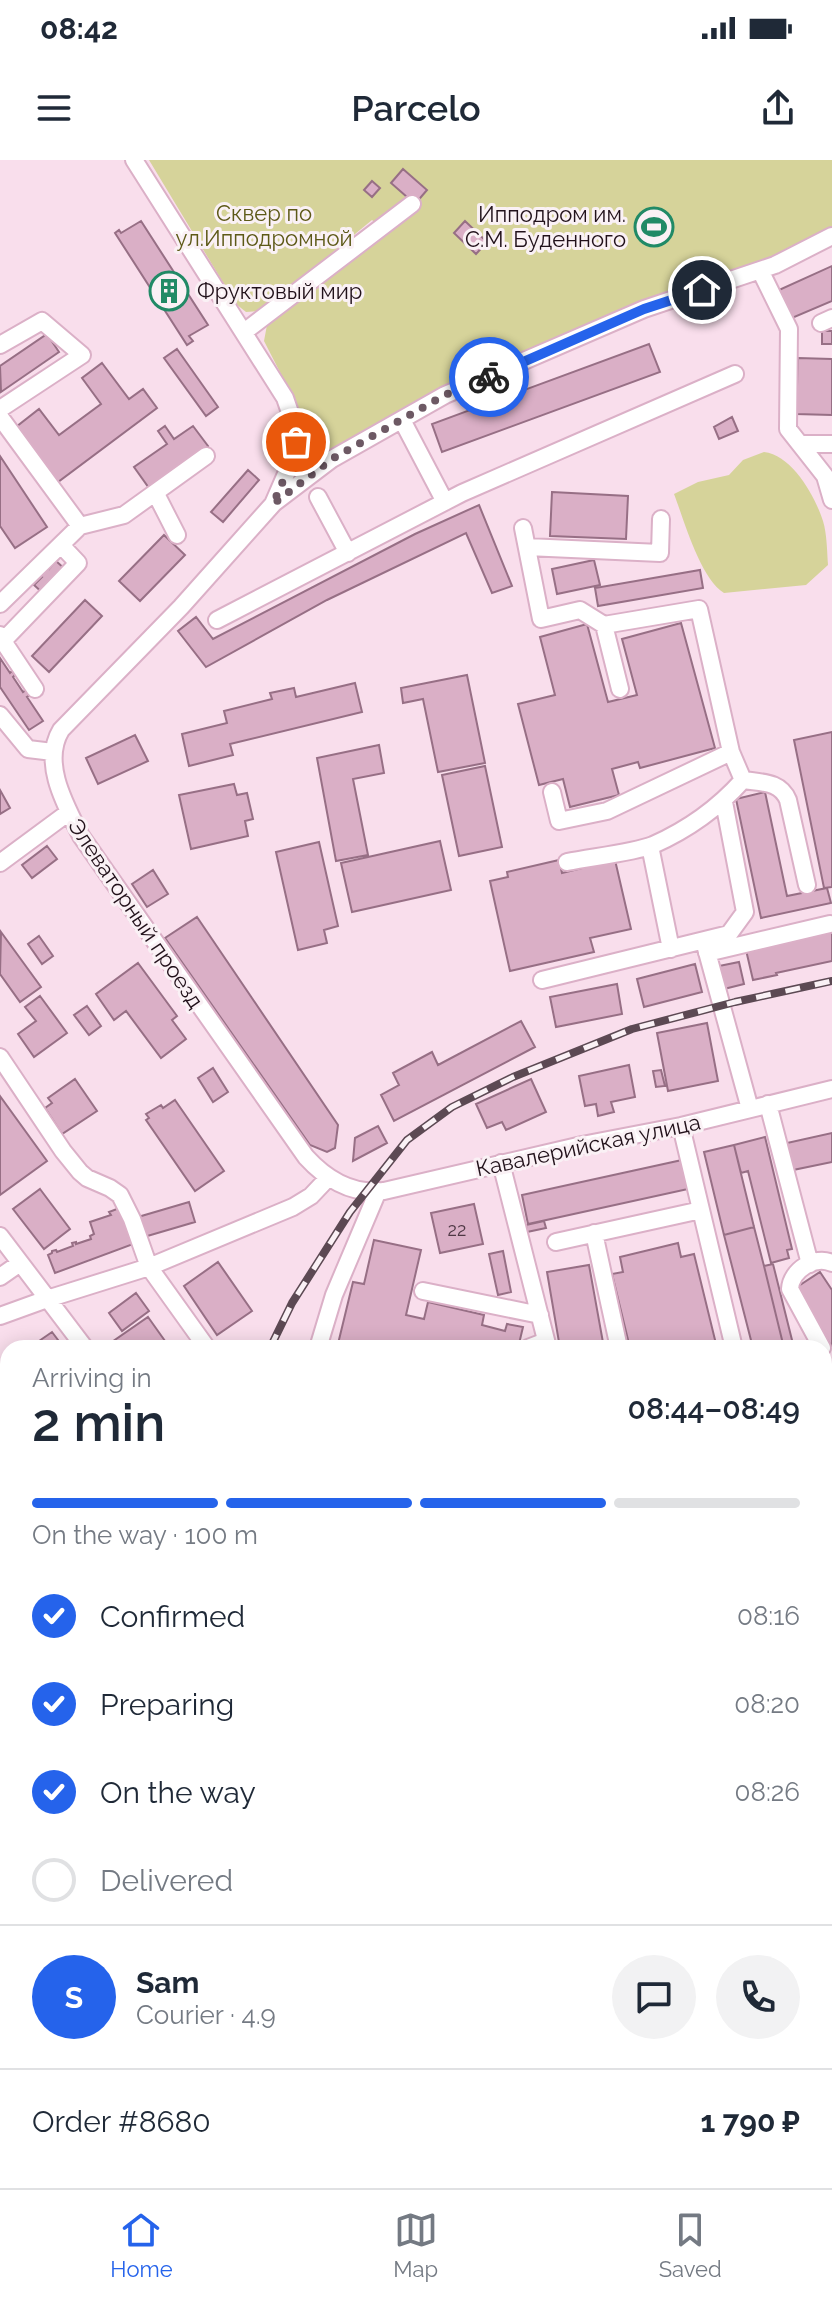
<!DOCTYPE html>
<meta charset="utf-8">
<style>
body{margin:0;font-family:Raleway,sans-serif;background:#f2f2f3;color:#1f2937;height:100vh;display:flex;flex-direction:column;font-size:30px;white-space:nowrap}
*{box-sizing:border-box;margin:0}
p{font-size:26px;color:#747a83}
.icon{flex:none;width:44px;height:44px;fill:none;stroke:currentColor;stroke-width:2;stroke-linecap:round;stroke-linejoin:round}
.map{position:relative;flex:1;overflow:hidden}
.drawer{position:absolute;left:0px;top:1180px;width:832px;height:848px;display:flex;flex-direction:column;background:#fff;border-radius:24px 24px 0 0;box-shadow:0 4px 20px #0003}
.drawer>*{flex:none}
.pin{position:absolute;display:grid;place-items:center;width:68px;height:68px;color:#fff;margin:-34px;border:4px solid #fff;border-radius:50%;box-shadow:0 2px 8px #0007}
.courier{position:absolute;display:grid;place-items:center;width:80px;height:80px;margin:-40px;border:6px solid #2563eb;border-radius:50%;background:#fff;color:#222;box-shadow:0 2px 10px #0007}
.overview em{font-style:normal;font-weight:600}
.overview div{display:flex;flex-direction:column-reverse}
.overview{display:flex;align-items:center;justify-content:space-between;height:136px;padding:0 32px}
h1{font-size:52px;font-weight:600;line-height:60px}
.bar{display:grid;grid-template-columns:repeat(4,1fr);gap:12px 8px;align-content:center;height:96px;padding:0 32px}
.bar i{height:10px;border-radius:6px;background:#e0e1e3}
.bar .current{background:#2563eb}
.bar p{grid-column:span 4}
.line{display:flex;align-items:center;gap:20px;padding:0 32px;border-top:2px solid #e0e1e3}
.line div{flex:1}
.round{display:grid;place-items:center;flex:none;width:84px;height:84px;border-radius:42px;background:#f2f2f3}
ol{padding:0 32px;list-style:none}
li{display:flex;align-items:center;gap:24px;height:88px}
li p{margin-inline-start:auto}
li .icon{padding:8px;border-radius:50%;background:#2563eb;color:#fff;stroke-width:4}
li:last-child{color:#747a83}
li i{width:44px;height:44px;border:4px solid #e0e1e3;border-radius:50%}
.status{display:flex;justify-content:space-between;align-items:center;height:56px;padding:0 40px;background:#fff;direction:ltr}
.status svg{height:22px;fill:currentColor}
header{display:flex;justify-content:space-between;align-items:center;height:104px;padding:0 32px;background:#fff;font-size:36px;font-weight:600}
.tabs{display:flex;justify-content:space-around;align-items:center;height:112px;border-top:2px solid #e0e1e3;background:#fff;font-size:22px;color:#747a83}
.tabs a{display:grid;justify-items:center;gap:4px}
.tabs .current{color:#2563eb}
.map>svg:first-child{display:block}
.green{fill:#d6d39a}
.building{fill:#daafc6;stroke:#976f85;stroke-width:2}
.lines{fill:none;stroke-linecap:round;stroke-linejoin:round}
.minor-casing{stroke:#dbb0c7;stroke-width:20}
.major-casing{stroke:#ab877c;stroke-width:24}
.minor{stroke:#fff;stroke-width:16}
.major{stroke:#f9ddd0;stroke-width:20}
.rail-casing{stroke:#5c4953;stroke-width:8}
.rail{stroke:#faf1f5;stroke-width:5;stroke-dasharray:15;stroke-linecap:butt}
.done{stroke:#6d5964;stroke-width:8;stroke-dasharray:0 14.4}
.route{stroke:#2563eb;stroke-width:10}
.labels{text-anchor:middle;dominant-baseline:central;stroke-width:6;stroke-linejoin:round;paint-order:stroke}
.number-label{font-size:18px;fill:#4f3845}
.park-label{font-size:22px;fill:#5d5917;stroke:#faf1f5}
.poi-label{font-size:22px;fill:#21111a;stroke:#faf1f5;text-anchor:end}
.street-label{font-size:22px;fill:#21111a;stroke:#faf1f5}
</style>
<div class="status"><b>08:42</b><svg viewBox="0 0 49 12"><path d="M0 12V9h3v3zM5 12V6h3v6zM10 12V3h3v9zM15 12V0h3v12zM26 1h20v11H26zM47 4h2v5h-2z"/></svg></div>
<header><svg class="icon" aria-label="menu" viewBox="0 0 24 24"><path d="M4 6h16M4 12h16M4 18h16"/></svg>Parcelo<svg class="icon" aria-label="share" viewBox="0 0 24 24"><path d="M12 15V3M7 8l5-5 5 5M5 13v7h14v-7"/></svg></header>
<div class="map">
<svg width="832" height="2028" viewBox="0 0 832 2028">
<rect width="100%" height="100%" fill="#f9deec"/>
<path class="green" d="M149,0H832V67L778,94L588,165L478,213L392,254L297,313L305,287L304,259L264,181L267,165L275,157L384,70L372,60L269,145L258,151L246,152L236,144Z
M764,292C792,295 815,336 823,361C827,374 827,391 828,405L806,425L724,433C700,418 684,360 674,334L698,322L729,315L743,300Z"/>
<path class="building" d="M403,9L427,30L415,44L391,23Z
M372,21L380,28L372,37L364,30Z
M141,61L208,165L189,176L193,181L187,185L115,73L119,70L121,73Z
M465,61L487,82L476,94L454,73Z
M832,106V141L792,158L779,130Z
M822,171H832V184H822Z
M47,174L59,192L1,232L0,206Z
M649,184L660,212L442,292L432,264Z
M177,189L218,247L206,256L164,198Z
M798,198L832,199V255L796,254Z
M102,203L129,239L143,229L157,248L58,322L16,267L39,249L59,275L101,244L82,218Z
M732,257L738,271L719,279L714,267Z
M165,266L174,279L193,266L208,286L149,328L134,307L167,284L158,271Z
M0,296L47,367L15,388L0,366Z
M248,310L259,320L223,362L211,352Z
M552,332L628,336L626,379L550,376Z
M479,345L512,426L492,433L466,373L327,440L206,507L178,471L196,457L213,479L415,374Z
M164,375L185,395L140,441L119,421Z
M594,400L600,425L557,434L552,409Z
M56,401L66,410L45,435L34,425L42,417L38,413L45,405L49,409Z
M700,410L703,428L598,446L595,428Z
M85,440L102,456L49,512L32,496Z
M681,463L715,588L640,608L638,602L612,609L619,635L570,647L563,619L539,625L518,544L555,535L540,477L587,464L608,542L637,535L622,479Z
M0,498L10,513L12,511L15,515L13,517L23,532L26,530L29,536L27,537L43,561L29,570L0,527Z
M467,515L485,603L438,612L423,539L403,543L401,528Z
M355,523L362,552L230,584L233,595L189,606L182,574L227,563L224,551L272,539L270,533L294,528L296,537Z
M832,572V727L824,728L794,580Z
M135,575L148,601L98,624L86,598Z
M379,585L384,613L353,619L368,695L336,701L317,598Z
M485,606L502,687L459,696L442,615Z
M234,624L237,635L247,633L253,659L245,661L248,676L191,689L179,635Z
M0,630L10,648L0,654Z
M765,632L787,736L827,728L831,743L761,758L736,639Z
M440,681L451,730L352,752L341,703Z
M319,682L338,766L324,770L327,783L298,790L276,692Z
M47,686L57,699L32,718L22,705Z
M559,700L562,713L615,700L631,769L590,778L594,792L510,811L490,721L508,717L507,712Z
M153,710L168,734L147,747L132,724Z
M197,757L338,965L335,988L327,992L310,985L165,778Z
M1,772L41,827L20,842L0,814Z
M832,772V801L776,813L777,815L753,820L746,790Z
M39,776L53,796L42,804L28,784Z
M739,802L744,824L724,829L719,806Z
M138,803L177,856L172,860L186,879L161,898L126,851L114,860L96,834Z
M695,804L702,832L644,847L637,819Z
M617,824L622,854L556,867L550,837Z
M40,836L67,873L34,897L18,874L36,861L25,847Z
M87,846L101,866L89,875L74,855Z
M521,861L535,887L394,961L381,935L399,925L393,913L432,892L438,905Z
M707,863L718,921L668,931L657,873Z
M629,905L635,937L611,942L614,952L598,956L596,944L585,946L579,916Z
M213,908L228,932L213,942L198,918Z
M661,910L665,926L656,927L653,911Z
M75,919L97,951L62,974L45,948L52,943L48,938Z
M531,919L546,952L506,970L502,962L487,968L476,944Z
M0,936L47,1001L0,1035Z
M175,940L224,1011L195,1031L146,960L149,958L146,954L161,945L163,948Z
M378,966L387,983L353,1001L355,978Z
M832,973V1002L793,1010L787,983Z
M765,977L792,1089L787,1090L789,1098L771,1103L748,1011L741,1013L734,985Z
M734,985L754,1067L724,1075L704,992Z
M682,1000L688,1029L528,1064L522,1035Z
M40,1029L70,1069L44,1089L13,1049Z
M189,1042L195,1062L144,1077L138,1057Z
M474,1044L483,1084L440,1093L431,1053Z
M122,1047L136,1083L55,1113L48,1095L52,1093V1091L56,1090L57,1092L73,1086L72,1083L76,1082V1084L91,1079L90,1076L94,1074L90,1062L111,1055L109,1052Z
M544,1061L546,1068L527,1072L526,1065Z
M754,1067L764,1106L784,1188H753L724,1075Z
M374,1080L421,1090L406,1155L424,1159L428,1142L484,1155L482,1165L505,1171L507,1164L523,1167L518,1188H337L353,1122L364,1124Z
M678,1083L681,1097L694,1094L717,1188H630L612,1114L623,1112L620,1097Z
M503,1091L511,1132L498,1135L489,1094Z
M218,1102L252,1151L217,1175L184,1126Z
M773,1104L794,1188H784L764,1106Z
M589,1105L604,1188H560L547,1112Z
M820,1112L832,1130V1187L794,1129Z
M136,1133L149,1151L122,1171L109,1153Z
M148,1157L170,1188H112L109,1184Z
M52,1172L64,1188H29Z
M832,1223V1245L824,1247V1225Z
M832,1614V1641L824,1642V1615Z
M832,1641V1680L824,1681V1642Z
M824,1786H832V1813H824Z
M0,1816L8,1823V1877L0,1871Z
M278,2020H354L347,2028H287Z"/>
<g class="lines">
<defs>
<path id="minor" d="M134,0L285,238L295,267L296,282L293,298L273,344L181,447L61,570C41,603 66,646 81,676L306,997C327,1020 352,1035 384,1031L582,985L681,966L832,929
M760,110L789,169L788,269L825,316L832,340
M821,163L832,158
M244,172L412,44
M0,185L42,161L82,195L0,249
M0,257L80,366L0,444
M402,260L445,342
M800,284H832
M156,334L177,375
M318,337L348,393
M274,343L332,299L445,235L644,149L775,105L832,76
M80,366L124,355L206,296
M523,368L541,459L580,450L604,465L699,449L731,592L743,620
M527,387L660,393L661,359
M217,460L462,333L735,214
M604,465L620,529
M0,475L3,481L78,403L61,385
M3,481L35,529
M0,555L28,589L53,592
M743,620C762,623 780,621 788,640L807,725
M552,632L559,661L607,651L731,592
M650,686L671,789
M567,702C591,697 632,693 653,685C687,670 718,648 743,620
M0,703L69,652
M704,781L750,949
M707,793L830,764
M542,820L729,774L745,752L724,642
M0,897L63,991L80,1012L87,1018L110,1028L120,1035L132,1059L149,1107L207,1188
M768,944L810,1104
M681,966L734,1188
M501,1003L548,1188
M594,1073L619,1188
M0,1076L85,1188
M556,1082L701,1050
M0,1117L20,1103
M423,1131L540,1155
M0,1156L47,1139L149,1107L293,1047L311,1036L328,1018
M318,1188L334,1135L378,1031
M528,1188L546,1181
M822,1188L790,1129C791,1110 815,1095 832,1103
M832,1351V1355
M0,1398L8,1407
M824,1728H832
M824,1835H832
M824,1904L832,1900
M0,1911L8,1918
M824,2016L832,2022
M131,2020L140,2028
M621,2020L624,2028"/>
<path id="major" d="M824,1958L832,1949
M824,2003L832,1994
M765,2028L771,2020
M803,2028L809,2020"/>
</defs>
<use href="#minor" class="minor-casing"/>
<use href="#major" class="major-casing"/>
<use href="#minor" class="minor"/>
<use href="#major" class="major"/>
<defs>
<path id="rail" d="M270,1188L292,1143L350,1052L407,980L452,947L513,917L632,869L735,842L832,821
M0,1282L8,1292
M0,1299L8,1309
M0,1316L8,1327
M708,2020L715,2028
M740,2020L747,2028"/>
</defs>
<use href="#rail" class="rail-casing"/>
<use href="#rail" class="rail"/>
</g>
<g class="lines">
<path class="done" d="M296,282L293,298L273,344L332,299L445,235L489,217"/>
<path class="route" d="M489,217L644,149L702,130"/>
</g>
<defs>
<symbol id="stadium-ring" viewBox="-11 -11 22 22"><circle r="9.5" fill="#faf1f5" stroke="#218a66" stroke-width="1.5"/><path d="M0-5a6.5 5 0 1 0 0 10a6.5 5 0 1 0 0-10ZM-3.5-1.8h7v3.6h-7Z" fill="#218a66"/></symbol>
<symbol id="building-ring" viewBox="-11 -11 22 22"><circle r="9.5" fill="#faf1f5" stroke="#218a66" stroke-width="1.5"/><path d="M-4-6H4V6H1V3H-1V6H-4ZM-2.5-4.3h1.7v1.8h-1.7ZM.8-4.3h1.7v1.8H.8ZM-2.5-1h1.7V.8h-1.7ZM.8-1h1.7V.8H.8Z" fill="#218a66"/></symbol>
</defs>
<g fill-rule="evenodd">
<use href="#stadium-ring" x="632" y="45" width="44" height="44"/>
<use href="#building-ring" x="147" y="109" width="44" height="44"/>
</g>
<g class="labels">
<g class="number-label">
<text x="457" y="1069">22</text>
</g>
<g class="park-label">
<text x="264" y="53">Сквер по<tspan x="264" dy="25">ул.Ипподромной</tspan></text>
</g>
<g class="poi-label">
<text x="626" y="54">Ипподром им.<tspan x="626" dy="25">С.М. Буденного</tspan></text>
<text x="197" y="131" text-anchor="start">Фруктовый мир</text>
</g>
<g class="street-label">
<text transform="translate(136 753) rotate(56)">Элеваторный проезд</text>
<text transform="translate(588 985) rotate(-12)">Кавалерийская улица</text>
</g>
</g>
</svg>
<div class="pin" style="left:296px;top:282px;background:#ea580c"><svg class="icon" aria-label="bag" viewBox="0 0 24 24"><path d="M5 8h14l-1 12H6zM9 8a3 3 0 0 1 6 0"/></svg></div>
<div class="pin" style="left:702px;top:130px;background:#1f2937"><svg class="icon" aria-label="home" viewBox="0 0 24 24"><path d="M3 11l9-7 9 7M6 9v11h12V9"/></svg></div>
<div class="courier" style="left:489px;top:217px"><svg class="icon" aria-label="bike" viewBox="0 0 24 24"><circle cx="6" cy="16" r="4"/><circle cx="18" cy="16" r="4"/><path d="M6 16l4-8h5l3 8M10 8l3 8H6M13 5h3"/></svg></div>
<section class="drawer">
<div class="overview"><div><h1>2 min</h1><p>Arriving in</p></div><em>08:44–08:49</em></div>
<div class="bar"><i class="current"></i><i class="current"></i><i class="current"></i><i></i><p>On the way · 100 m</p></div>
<ol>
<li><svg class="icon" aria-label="check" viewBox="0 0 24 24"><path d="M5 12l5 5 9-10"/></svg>Confirmed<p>08:16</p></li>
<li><svg class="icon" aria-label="check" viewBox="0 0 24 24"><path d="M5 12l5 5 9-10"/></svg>Preparing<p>08:20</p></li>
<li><svg class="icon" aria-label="check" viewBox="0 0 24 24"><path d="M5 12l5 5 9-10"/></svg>On the way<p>08:26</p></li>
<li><i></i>Delivered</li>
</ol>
<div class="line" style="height:144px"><b class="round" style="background:#2563eb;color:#fff">S</b><div><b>Sam</b><p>Courier · 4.9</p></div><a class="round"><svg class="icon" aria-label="chat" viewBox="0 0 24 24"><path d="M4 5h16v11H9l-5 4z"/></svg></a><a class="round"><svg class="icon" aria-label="phone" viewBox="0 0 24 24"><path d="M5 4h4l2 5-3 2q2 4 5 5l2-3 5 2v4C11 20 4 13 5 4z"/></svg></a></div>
<div class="line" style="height:104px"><div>Order #8680</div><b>1 790 ₽</b></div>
</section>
</div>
<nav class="tabs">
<a class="current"><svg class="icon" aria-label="home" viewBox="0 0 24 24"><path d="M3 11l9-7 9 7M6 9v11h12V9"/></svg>Home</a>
<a><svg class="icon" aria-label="map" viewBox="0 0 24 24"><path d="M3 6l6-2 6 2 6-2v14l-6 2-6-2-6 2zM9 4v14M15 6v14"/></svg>Map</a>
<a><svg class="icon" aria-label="saved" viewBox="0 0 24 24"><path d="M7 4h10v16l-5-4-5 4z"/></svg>Saved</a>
</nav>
